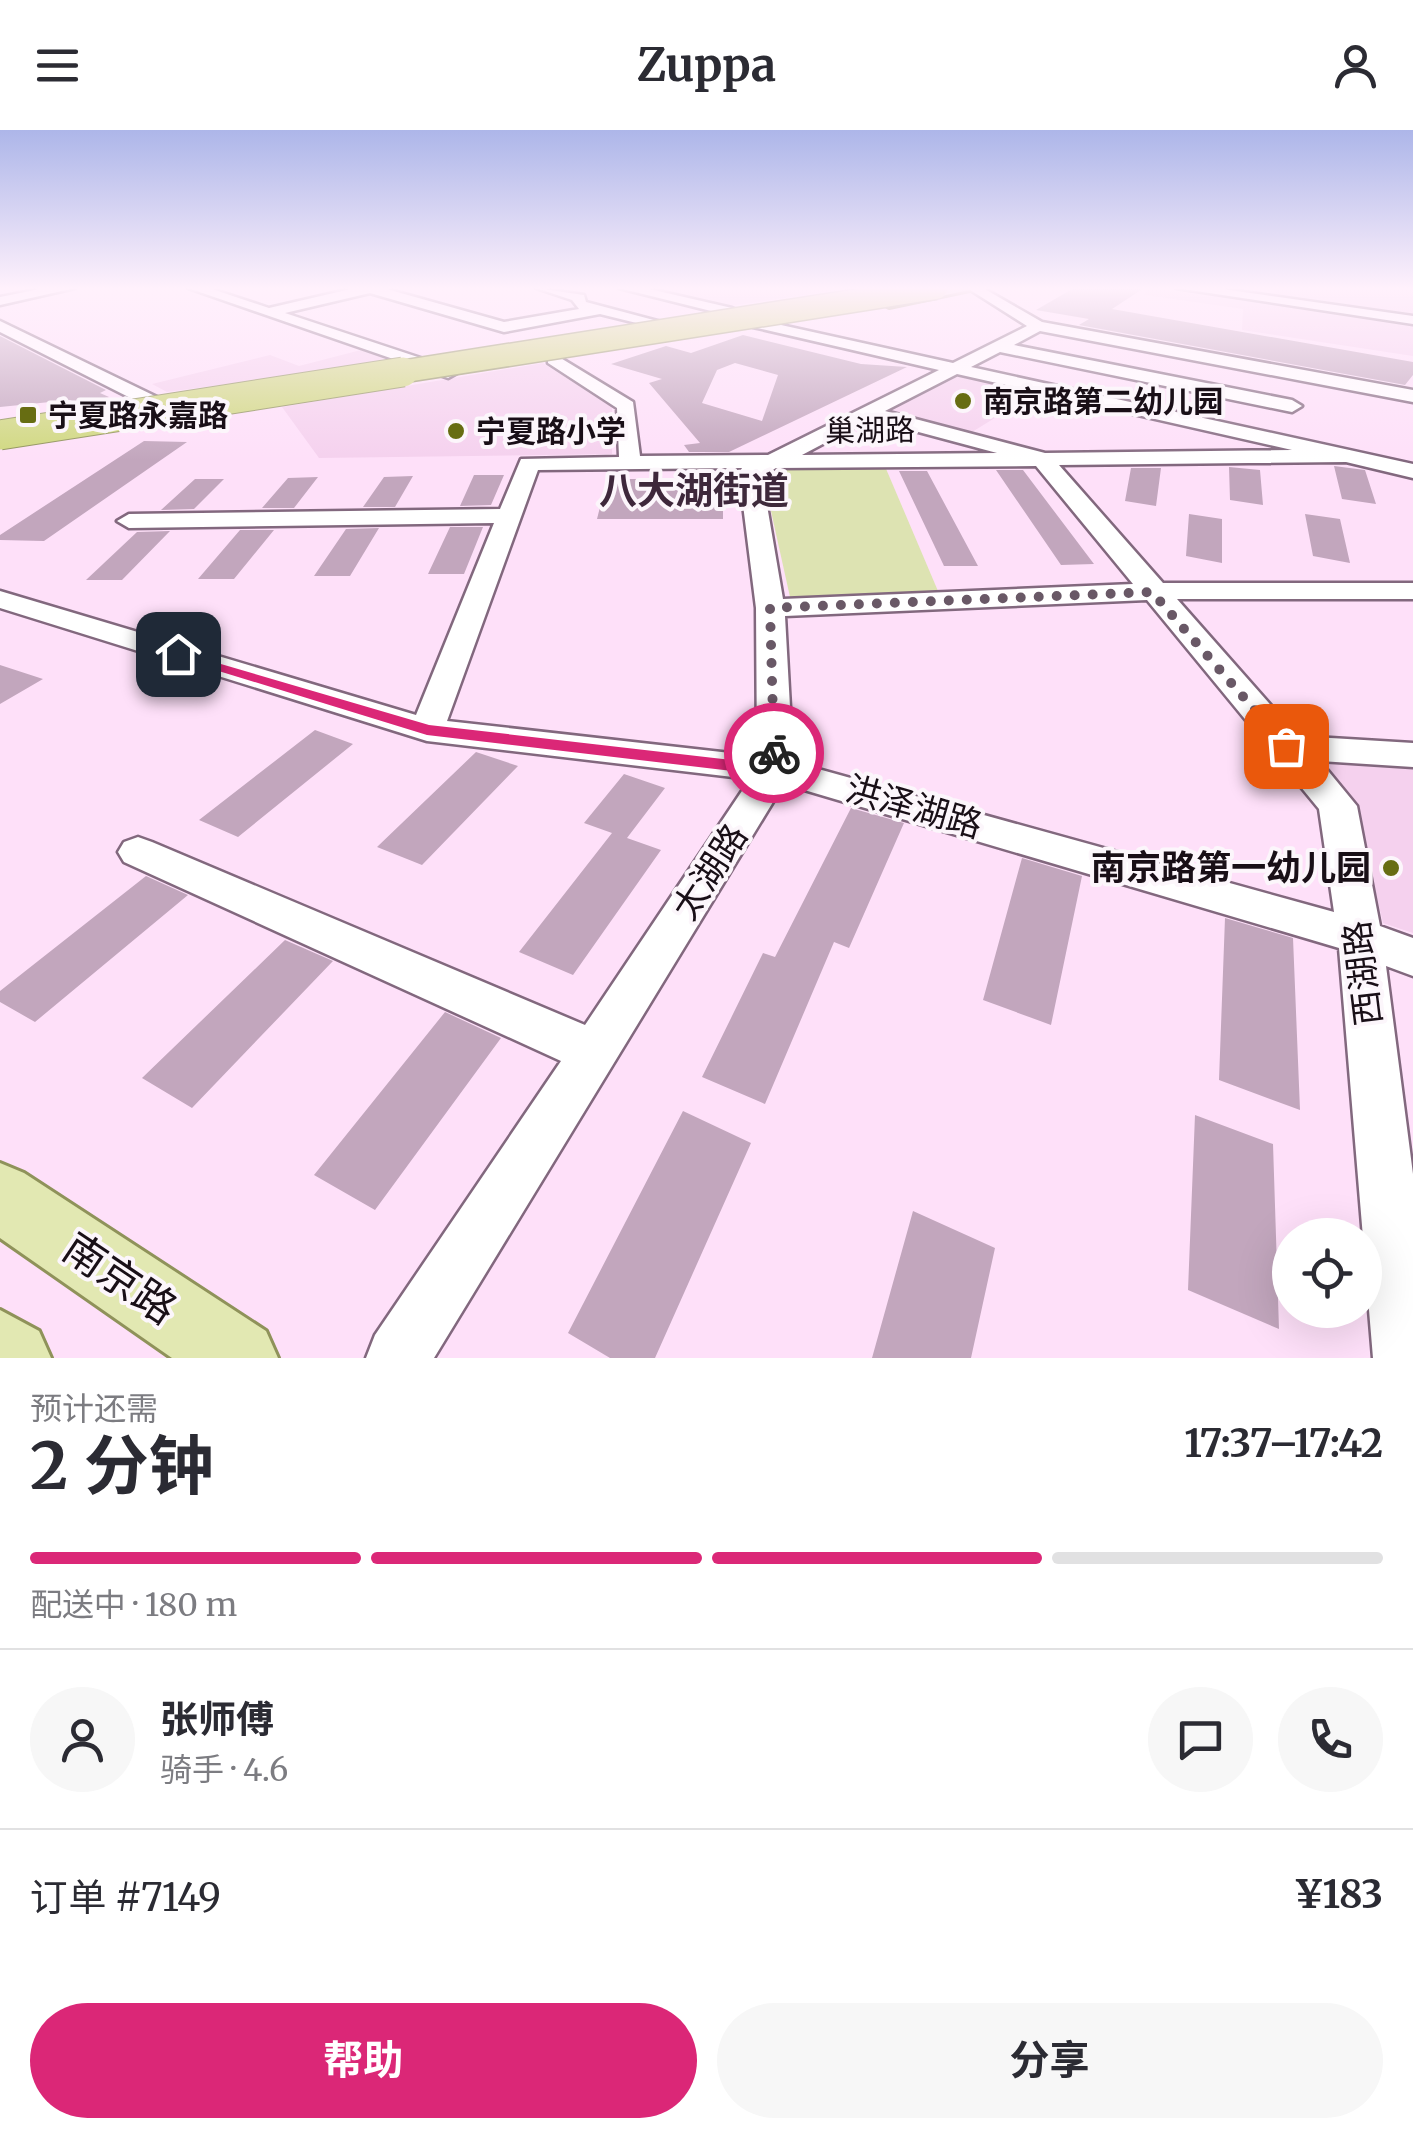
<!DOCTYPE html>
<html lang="zh">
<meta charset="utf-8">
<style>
body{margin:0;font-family:Merriweather,"Noto Sans SC",serif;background:#f7f7f7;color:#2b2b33;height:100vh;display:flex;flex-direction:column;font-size:38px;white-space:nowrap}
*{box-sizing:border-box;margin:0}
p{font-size:32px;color:#7c7c81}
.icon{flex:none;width:55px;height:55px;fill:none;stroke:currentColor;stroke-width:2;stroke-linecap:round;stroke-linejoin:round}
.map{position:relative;height:1228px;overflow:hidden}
.drawer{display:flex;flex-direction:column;background:#fff;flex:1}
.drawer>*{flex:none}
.fabs{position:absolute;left:1272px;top:1088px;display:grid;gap:20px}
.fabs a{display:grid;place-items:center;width:110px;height:110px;border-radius:50%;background:#fff;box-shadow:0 10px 40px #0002;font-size:50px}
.pin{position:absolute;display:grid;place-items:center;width:85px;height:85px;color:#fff;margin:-42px;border-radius:20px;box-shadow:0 5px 15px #0006}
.courier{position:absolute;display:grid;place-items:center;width:100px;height:100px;margin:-50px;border:8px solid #db2777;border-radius:50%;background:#fff;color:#222;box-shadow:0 2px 12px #0007}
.overview em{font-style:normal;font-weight:700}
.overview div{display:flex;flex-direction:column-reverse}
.overview{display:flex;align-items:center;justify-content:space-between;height:170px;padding:0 30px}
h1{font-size:65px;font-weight:700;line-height:75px}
.bar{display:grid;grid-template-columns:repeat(4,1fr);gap:15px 10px;align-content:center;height:120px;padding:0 30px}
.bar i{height:12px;border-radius:8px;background:#e1e1e2}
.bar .on{background:#db2777}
.bar p{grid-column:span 4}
.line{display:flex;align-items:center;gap:25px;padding:0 30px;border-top:2px solid #e1e1e2}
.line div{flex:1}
.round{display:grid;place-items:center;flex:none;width:105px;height:105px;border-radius:52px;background:#f7f7f7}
.action{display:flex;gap:20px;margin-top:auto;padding:20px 30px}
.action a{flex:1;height:115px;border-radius:60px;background:#db2777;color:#fff;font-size:40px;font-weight:700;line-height:115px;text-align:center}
.action a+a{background:#f7f7f7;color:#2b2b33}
header{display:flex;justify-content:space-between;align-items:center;height:130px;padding:0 30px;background:#fff;font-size:45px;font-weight:700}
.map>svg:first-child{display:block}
.built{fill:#f5d1ee}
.green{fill:#dde3b2}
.building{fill:#c2a6bd;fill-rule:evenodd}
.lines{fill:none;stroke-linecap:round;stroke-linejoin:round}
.minor-casing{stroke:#82687e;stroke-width:5}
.major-casing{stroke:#8f925a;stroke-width:6}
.minor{fill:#fff;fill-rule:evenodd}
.major{fill:#e2e8b2;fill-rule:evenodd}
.highway-bridge-far1-casing{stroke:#8f925a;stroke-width:25;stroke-linecap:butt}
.highway-bridge-casing{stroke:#8f925a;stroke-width:31;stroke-linecap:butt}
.highway-bridge-far1{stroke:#cfd87e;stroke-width:22}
.highway-bridge{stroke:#cfd87e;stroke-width:29}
.route{fill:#db2777}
.done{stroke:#695866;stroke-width:10;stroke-dasharray:0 18}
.poi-dot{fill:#676d12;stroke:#fcf6fb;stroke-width:4}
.labels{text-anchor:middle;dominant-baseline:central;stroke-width:8;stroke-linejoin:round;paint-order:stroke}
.far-poi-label{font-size:30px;font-weight:bold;fill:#190f17;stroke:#fcf6fb;text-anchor:start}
.far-street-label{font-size:30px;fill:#190f17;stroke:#fcf6fb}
.street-label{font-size:35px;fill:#190f17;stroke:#fcf6fb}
.poi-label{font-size:35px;font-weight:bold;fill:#190f17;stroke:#fcf6fb;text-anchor:end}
.far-district-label{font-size:38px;font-weight:bold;fill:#3e283b;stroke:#fcf6fb}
.near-street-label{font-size:42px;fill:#190f17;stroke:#fcf6fb}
</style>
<header><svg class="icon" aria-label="menu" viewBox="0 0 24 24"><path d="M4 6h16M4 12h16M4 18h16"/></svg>Zuppa<svg class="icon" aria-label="person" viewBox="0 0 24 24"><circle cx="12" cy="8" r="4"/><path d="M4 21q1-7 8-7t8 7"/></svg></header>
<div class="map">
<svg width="1413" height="1228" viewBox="0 0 1413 1228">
<rect width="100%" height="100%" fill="#fee0f9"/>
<path class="built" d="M640,158H854L722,177Z
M1145,158L1264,172L1280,158H1413V226L1242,200L1243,179L1145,165Z
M361,220L394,232L167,262L152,254L270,225L299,236Z
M543,233L612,277V324L319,328L282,277Z
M957,244L1037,262L972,302L887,280Z
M1311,624L1413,636V803L1383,793L1357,683Z"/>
<path class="green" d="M884,334L938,461L790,467L763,345L784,335Z"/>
<path class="building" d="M1074,158H1144L1112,179L1413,232V245L1405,255L1079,195L1089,189L1036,180Z
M743,205L861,234L907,237L729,322H689L684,315L700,313L649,253L662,249L611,234L666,216L691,223ZM735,233L778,245L762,291L702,273L717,240Z
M0,206L106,260L100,263L109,267L78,274L70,270L0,277Z
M144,311L187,312L44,411L0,410V405Z
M1334,336L1365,340L1376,374L1342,369Z
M1229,337L1260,340L1263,375L1230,370Z
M1131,338H1161L1156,376L1125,371Z
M996,340H1023L1094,434L1061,435Z
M899,341H927L978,436H944Z
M706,342H723V389H597L607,349H712Z
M474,345H504L491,375L460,376Z
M413,346L395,377H363L384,347Z
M318,347L294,378H262L288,348Z
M195,349H224L194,379L161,380Z
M1189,384L1222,389V433L1186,426Z
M1305,384L1340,389L1350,433L1313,426Z
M450,397H483L464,444H428Z
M379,398L350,446H314L346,399Z
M240,400H274L234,449H198Z
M170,401L122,450H86L137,402Z
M0,535L43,549L0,574Z
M315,600L353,614L238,707L199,690Z
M476,622L518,636L422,735L377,717Z
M624,644L665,658L627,708L661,720L573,845L519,822L612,703L584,693Z
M851,678L904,693L849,818L834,812L765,974L702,947L763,823L775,827Z
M1022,728L1082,746L1051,895L983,870Z
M146,746L188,765L35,892L0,872V861Z
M1225,788L1293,808L1300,980L1219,950Z
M285,810L333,831L192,978L142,948Z
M445,882L501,908L375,1080L314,1045Z
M683,981L751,1013L655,1228H610L568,1203Z
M1195,985L1273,1014L1279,1199L1188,1160Z
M913,1081L995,1118L971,1228H872Z"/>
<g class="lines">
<defs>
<path id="minor" d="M45,158H75L0,175V167Z
M188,158H209L269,178L355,158H383L504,192L579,179L572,170L536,158L584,165L586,172L665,193L657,198L600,184L504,202L370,163L285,183L454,239L457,243L448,248Z
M619,158H645L732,178L763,191L953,233L1027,196L967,158H983L1042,192L1413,260V272L1040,201L1014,215L1292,270L1302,276L1292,282L1000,222L971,237L1413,334V348L1346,332L1059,335L1163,453H1413V469H1177L1298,606L1413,613V637L1320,631L1357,676L1380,796L1413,808V846L1386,836L1413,1044V1228H1373L1339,818L784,654L434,1228H366L375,1205L561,931L124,732L118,722L124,712L138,707L152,712L585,895L750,649L427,611L0,478V461L416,585L494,393L129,398L117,391L129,384L500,379L521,329L619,327L617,278L548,233V225L554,224L633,272L640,326L768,325L939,240L753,197L727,185ZM957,244L1292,320L1045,323L885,281ZM870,289L997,323L802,325ZM1036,336L1133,454L783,469L762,346L776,338ZM742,338L739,343L756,478L757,626L447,591L538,340ZM1147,470L1319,679L1334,782L793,632L785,486Z
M1176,158H1215L1413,186V194Z
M0,191L190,283L193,287L176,291L0,202Z"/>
<path id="major" d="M939,158H979L889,177L880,172Z
M0,1033L24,1043L266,1201L278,1228H172L0,1108Z
M0,1180L39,1201L51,1228H0Z"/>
</defs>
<use href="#minor" class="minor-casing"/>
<use href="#major" class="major-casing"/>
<use href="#minor" class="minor"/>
<use href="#major" class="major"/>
<defs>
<path id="highway-bridge-far1" d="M387,244L936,158"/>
<path id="highway-bridge" d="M0,305L403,242"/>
</defs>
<use href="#highway-bridge-far1" class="highway-bridge-far1-casing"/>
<use href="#highway-bridge" class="highway-bridge-casing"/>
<use href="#highway-bridge-far1" class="highway-bridge-far1"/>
<use href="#highway-bridge" class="highway-bridge"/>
</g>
<linearGradient id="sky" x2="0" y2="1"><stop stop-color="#adb6e9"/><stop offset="0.48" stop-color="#fff1fc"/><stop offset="1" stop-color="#fff1fc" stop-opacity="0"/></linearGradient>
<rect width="1413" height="330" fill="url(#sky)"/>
<path class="route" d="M173,520L429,595L766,634V623L774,618L783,623V640L775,646L427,605L173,527Z"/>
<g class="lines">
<path class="done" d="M774,623L770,478L1152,462L1286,616"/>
</g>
<g class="poi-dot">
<circle cx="963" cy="271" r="10"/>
<rect x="18" y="275" width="20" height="20" rx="5"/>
<circle cx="456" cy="301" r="10"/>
<circle cx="1391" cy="738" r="10"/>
</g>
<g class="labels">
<g class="far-poi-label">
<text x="983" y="271">南京路第二幼儿园</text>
<text x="48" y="285">宁夏路永嘉路</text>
<text x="476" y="301">宁夏路小学</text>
</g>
<g class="far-street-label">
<text transform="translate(870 300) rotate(-1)">巢湖路</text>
</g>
<g class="street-label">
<text transform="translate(914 677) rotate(16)">洪泽湖路</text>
<text transform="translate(710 742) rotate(-57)">太湖路</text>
<text transform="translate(1363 843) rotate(-97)">西湖路</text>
</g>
<g class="poi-label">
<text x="1371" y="738">南京路第一幼儿园</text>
</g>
<g class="far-district-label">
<text x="694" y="360">八大湖街道</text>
</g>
<g class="near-street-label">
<text transform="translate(120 1148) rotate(34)">南京路</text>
</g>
</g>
</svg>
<div class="fabs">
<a><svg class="icon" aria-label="locate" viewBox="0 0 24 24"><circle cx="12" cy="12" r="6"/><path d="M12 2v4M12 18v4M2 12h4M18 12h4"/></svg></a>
</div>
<div class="pin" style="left:1286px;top:616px;background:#ea580c"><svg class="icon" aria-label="bag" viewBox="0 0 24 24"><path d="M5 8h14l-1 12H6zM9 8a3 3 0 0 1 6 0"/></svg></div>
<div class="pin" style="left:178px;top:524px;background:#1f2937"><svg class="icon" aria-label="home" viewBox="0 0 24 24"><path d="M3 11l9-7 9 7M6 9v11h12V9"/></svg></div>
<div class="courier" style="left:774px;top:623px"><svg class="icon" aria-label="bike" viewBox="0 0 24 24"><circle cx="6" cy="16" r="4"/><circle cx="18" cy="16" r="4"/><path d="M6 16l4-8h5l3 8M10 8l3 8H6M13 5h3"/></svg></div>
</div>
<section class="drawer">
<div class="overview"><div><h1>2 分钟</h1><p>预计还需</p></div><em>17:37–17:42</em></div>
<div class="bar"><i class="on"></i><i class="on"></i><i class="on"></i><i></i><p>配送中 · 180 m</p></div>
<div class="line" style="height:180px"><a class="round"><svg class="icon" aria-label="person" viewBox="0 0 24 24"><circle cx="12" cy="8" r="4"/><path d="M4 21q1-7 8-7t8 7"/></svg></a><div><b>张师傅</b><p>骑手 · 4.6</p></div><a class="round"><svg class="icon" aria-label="chat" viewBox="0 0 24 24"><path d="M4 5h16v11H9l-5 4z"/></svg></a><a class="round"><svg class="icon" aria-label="phone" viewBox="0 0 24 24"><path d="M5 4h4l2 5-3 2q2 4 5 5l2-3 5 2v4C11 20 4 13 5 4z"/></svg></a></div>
<div class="line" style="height:130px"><div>订单 #7149</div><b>¥183</b></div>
<div class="action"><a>帮助</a><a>分享</a></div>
</section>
